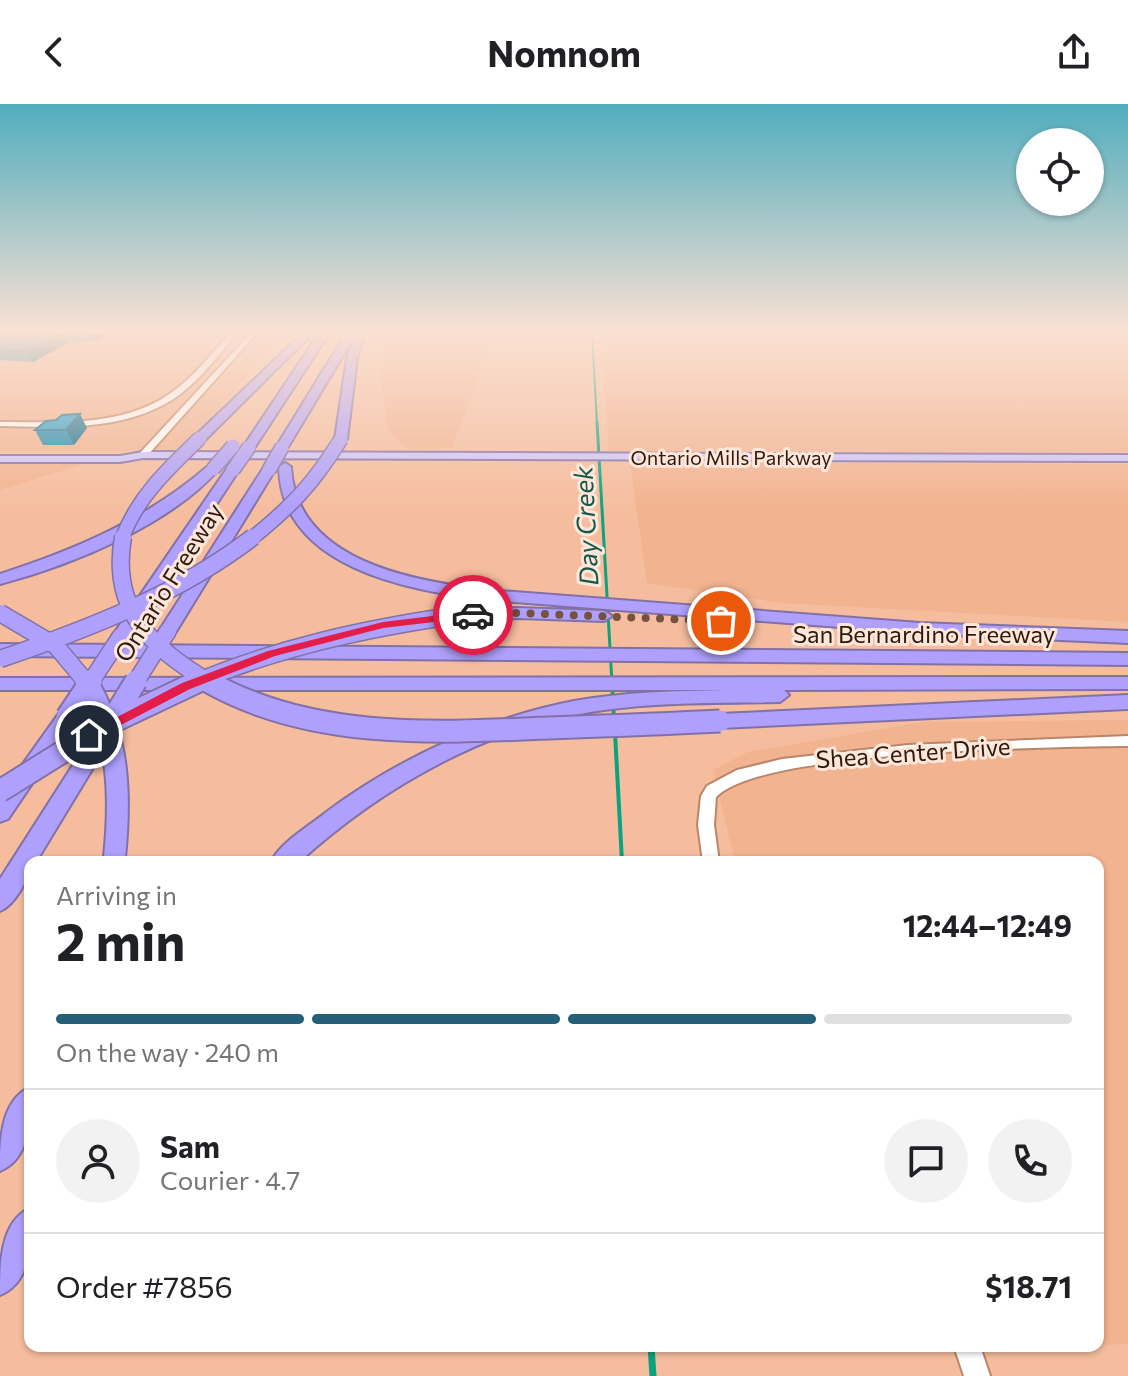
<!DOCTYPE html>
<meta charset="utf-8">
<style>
body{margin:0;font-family:Commissioner,sans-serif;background:#f2f2f2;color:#202124;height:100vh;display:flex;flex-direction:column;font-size:30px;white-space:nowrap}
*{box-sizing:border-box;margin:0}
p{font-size:26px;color:#757577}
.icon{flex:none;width:44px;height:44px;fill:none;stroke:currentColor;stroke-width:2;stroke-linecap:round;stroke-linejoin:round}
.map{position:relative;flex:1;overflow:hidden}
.details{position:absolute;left:24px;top:752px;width:1080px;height:496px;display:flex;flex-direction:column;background:#fff;border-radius:16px;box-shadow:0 2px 6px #0004}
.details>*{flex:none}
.fabs{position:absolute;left:1016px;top:24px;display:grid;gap:16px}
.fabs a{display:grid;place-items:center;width:88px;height:88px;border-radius:50%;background:#fff;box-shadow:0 2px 6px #0004;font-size:40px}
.pin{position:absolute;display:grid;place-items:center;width:68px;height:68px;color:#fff;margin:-34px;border:4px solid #fff;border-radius:50%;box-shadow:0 2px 8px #0007}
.courier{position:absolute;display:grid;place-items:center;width:80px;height:80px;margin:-40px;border:6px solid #e11d48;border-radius:50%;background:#fff;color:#222;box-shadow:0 2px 10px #0007}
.headline em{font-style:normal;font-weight:700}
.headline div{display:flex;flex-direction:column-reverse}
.headline{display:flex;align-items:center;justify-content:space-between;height:136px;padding:0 32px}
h1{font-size:52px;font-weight:700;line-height:60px}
.bar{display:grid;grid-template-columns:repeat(4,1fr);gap:12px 8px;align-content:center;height:96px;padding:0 32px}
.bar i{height:10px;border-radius:6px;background:#e0e0e0}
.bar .current{background:#245e77}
.bar p{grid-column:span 4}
.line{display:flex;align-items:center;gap:20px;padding:0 32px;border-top:2px solid #e0e0e0}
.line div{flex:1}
.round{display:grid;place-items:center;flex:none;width:84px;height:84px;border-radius:42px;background:#f2f2f2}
header{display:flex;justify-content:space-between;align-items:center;height:104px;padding:0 32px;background:#fff;font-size:36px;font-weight:700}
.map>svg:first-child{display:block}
.built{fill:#f2b390}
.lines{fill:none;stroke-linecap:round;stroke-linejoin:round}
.stream-far3{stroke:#0ca27e;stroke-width:2}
.stream-far2{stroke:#0ca27e;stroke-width:3}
.stream-far1{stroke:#0ca27e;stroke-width:4}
.stream{stroke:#0ca27e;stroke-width:7}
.minor-casing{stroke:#ba8568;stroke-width:4}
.major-casing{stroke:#8171a8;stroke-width:4}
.highway-casing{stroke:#8171a8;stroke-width:4}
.minor{fill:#fff;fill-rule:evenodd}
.major{fill:#cec6fd;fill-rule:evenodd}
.highway{fill:#aea0fc;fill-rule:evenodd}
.highway-bridge-far2-casing{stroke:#8171a8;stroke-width:16;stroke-linecap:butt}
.highway-bridge-far1-casing{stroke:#8171a8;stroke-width:19;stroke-linecap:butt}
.highway-bridge-casing{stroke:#8171a8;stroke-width:25;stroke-linecap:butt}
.highway-bridge-far2{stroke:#aea0fc;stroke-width:13}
.highway-bridge-far1{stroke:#aea0fc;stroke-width:16}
.highway-bridge{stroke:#aea0fc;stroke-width:21}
.wall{fill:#1988b0}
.shaded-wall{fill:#146f90}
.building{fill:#1d9ecd;stroke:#146f90;stroke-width:2}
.route{fill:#e11d48}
.done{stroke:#745240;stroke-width:8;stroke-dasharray:0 14.4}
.labels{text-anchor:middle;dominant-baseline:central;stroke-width:6;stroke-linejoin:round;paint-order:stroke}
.far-street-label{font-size:20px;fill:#2e190d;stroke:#fee6da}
.street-label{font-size:24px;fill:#2e190d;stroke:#fee6da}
.water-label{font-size:26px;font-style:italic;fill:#145845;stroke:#fee6da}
</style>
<header><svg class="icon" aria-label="back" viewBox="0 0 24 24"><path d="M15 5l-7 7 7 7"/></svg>Nomnom<svg class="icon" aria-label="share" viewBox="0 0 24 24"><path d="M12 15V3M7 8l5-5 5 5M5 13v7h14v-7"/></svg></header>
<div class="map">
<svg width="1128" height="1272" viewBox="0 0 1128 1272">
<rect width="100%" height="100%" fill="#f5bd9e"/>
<path class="built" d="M0,228H286L204,322L173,347H0Z
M388,228H495L452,344L407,345L388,325L379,265Z
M601,228H1128V348L609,347Z
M0,359H86L0,386Z
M630,359L1128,360V518L783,499L647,479Z
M1128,616V1240L1098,1241V758H735L713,666L748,648L923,618Z"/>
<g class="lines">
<path class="stream-far3" d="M592,228L597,320"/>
<path class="stream-far2" d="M597,318L612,579"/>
<path class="stream-far1" d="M612,577L614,617
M615,629L622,758"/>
<path class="stream" d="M651,1242L653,1272"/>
<defs>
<path id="minor" d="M232,228H238C220,249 202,274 179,291C129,328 59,323 0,322V318C58,318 126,324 175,286C197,270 213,247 232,228Z
M252,228H258L146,353H140V349Z
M1128,632V642C1053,643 762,646 716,693L714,721L719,758H703L698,721L701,692L707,682L737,666L782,655L908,641Z
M954,1242H980L990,1272H964Z"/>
<path id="major" d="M143,348L1128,351V357L143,354L120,358H0V352H120Z"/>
<path id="highway" d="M304,228H314L204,337H196V331Z
M320,228H330L253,346H245L243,343Z
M347,228H357L288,343L278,346L276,343Z
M365,228L357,254L347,335L341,339L335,335L347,254L356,229Z
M285,359L291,363C296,457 412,477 487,486L920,519L1128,527V539L931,530L487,496C408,486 281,464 279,363Z
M208,362L219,365C170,421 72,461 0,480V470C77,445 147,415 208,362Z
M228,363L239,366L127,536H115L112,532L115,528Z
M264,363L275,366L174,531H162L159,527Z
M518,504L604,507L612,512L604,517L518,514L452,517L444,512L452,507Z
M0,540L1128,549V561L0,552Z
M1128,573V585L784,586L789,591L780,598C721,599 662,598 604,606C490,621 383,682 299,758H271C281,738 308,723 325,709C397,655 486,614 574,597C624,588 676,587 726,586H0V574Z
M1128,591V605L720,624L710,617L720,610Z
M67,606L74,608L77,613L74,618L8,715L0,718V692L60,608Z
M112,609L122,616L36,758H30C30,774 15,801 0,807V775L105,611Z
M30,983C30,1012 32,1054 0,1067C0,1038 0,997 30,983Z
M30,1104C30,1134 34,1177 0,1191C0,1160 0,1118 30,1104Z"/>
</defs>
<use href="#minor" class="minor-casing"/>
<use href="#major" class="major-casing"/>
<use href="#highway" class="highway-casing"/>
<use href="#minor" class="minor"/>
<use href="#major" class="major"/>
<use href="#highway" class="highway"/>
<defs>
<path id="highway-bridge-far2" d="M213,365L233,342
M233,366L249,343
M269,366L282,343
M122,435C137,393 169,364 200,334
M251,435C291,403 314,379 341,335"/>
<path id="highway-bridge-far1" d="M123,433C110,506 152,545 211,579
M0,509L56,542L87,579
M0,555C88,525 179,490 253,433
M90,579L121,532
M135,579L168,527
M194,579C277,544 363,525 452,512"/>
<path id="highway-bridge" d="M86,577C120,633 121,695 114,758
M207,577C310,636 434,629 548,624C606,622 663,620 720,617
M117,608L136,577
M67,613L91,577
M0,687L104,622L199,577"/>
</defs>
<use href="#highway-bridge-far2" class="highway-bridge-far2-casing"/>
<use href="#highway-bridge-far1" class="highway-bridge-far1-casing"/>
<use href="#highway-bridge" class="highway-bridge-casing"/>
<use href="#highway-bridge-far2" class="highway-bridge-far2"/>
<use href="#highway-bridge-far1" class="highway-bridge-far1"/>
<use href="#highway-bridge" class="highway-bridge"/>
</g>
<path class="wall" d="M0,228H112L96,237L68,239L33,258L0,256Z
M87,324L74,341H43L35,326Z"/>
<path class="shaded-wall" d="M91,228H112L96,237Z
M63,229L68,239L33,258L28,248Z
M80,310L87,324L74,341L66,326Z"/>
<path class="building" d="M0,228H92L63,229L28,248L0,246Z
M80,310L66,326H35L46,317L56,316L62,311Z"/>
<linearGradient id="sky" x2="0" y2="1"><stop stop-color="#50adbe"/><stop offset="0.56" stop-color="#fae1d3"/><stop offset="1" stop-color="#fae1d3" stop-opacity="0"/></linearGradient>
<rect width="1128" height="406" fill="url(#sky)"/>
<path class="route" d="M473,507L478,511L476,513L383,524L275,552L190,585L94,635L89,636L83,631L182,579L268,547L383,518Z"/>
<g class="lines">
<path class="done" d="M473,511L518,509L721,517"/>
</g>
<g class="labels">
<g class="far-street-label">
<text x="731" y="353">Ontario Mills Parkway</text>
</g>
<g class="street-label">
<text transform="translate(168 478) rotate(-58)">Ontario Freeway</text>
<text x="924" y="529">San Bernardino Freeway</text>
<text transform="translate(913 648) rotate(-4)">Shea Center Drive</text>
</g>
<g class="water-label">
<text transform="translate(585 422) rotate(-93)">Day Creek</text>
</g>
</g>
</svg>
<div class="fabs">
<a><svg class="icon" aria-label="locate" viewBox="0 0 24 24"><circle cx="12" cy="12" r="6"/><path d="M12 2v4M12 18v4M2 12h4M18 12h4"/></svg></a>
</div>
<div class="pin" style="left:721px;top:517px;background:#ea580c"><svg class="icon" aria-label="bag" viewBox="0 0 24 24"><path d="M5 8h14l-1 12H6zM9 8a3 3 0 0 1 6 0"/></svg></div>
<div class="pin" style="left:89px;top:631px;background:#1f2937"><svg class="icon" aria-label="home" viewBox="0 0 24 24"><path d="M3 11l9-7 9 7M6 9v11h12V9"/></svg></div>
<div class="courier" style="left:473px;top:511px"><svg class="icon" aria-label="car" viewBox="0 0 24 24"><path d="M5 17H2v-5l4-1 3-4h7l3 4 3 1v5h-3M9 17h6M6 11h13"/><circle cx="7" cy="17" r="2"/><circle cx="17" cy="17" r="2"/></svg></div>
<section class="details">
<div class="headline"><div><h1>2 min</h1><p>Arriving in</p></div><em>12:44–12:49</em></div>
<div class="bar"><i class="current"></i><i class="current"></i><i class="current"></i><i></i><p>On the way · 240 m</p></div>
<div class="line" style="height:144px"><a class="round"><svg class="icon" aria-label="person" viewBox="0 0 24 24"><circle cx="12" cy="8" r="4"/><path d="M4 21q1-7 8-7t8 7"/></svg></a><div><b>Sam</b><p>Courier · 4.7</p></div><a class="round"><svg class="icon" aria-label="chat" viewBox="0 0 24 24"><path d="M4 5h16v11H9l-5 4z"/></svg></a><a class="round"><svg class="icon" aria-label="phone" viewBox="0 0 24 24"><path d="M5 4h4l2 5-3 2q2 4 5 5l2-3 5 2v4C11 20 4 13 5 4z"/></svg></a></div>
<div class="line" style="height:104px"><div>Order #7856</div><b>$18.71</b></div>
</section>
</div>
